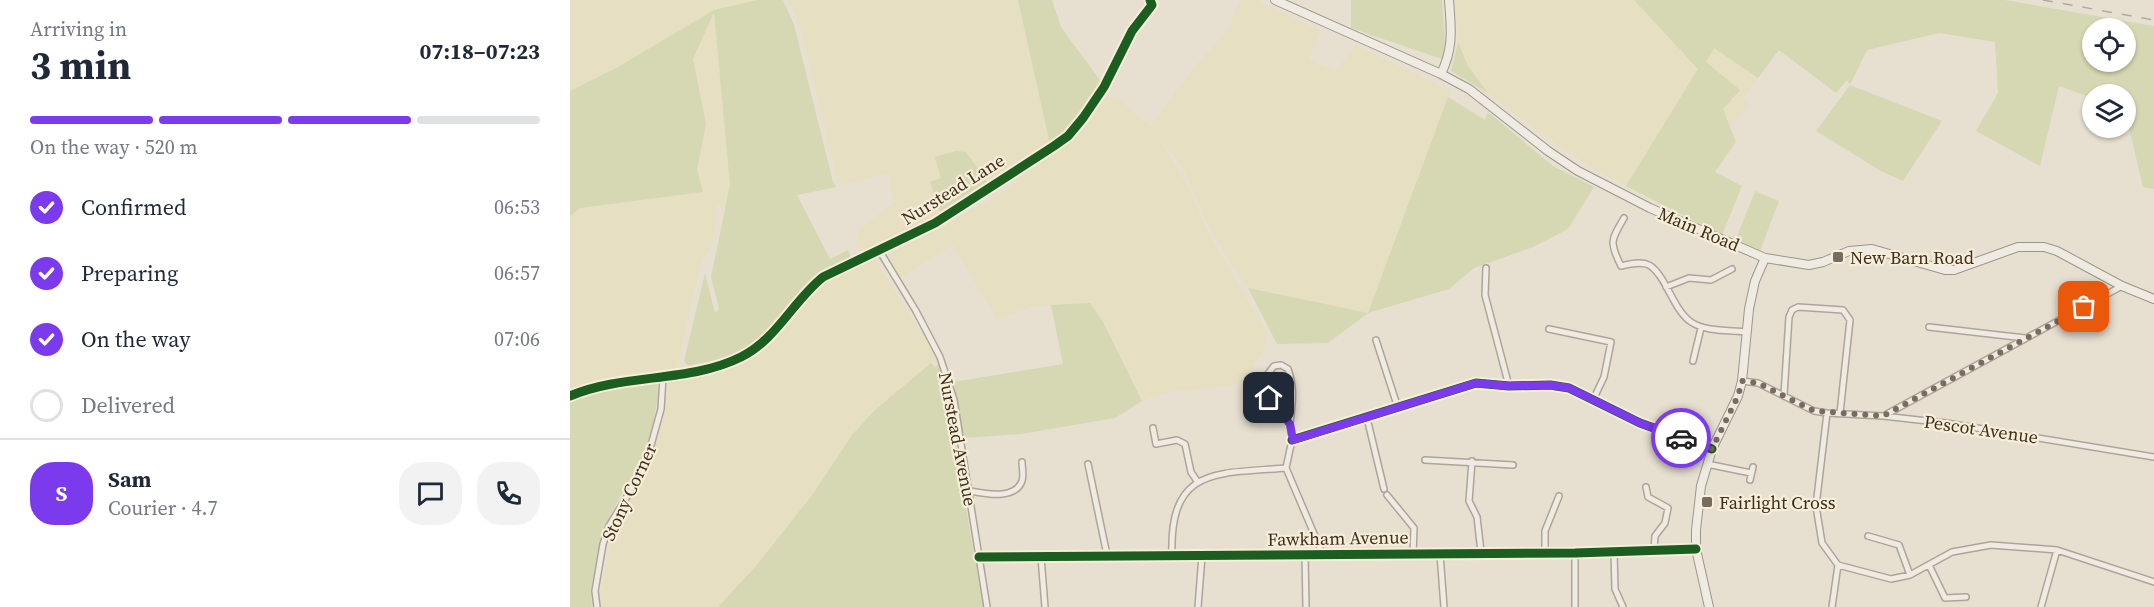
<!DOCTYPE html>
<meta charset="utf-8">
<style>
body{margin:0;font-family:"Source Serif 4",serif;background:#f2f2f3;color:#1f2937;height:100vh;display:flex;flex-direction:column;font-size:22px;white-space:nowrap}
*{box-sizing:border-box;margin:0}
p{font-size:20px;color:#747a83}
.icon{flex:none;width:33px;height:33px;fill:none;stroke:currentColor;stroke-width:2;stroke-linecap:round;stroke-linejoin:round}
.map{position:relative;flex:1;overflow:hidden}
.sheet{display:flex;flex-direction:column;background:#fff;width:570px}
.sheet>*{flex:none}
.fabs{position:absolute;left:1512px;top:18px;display:grid;gap:12px}
.fabs a{display:grid;place-items:center;width:54px;height:54px;border-radius:50%;background:#fff;box-shadow:0 2px 4px #0004;font-size:30px}
.pin{position:absolute;display:grid;place-items:center;width:51px;height:51px;color:#fff;margin:-26px;border-radius:12px;box-shadow:0 3px 9px #0006}
.courier{position:absolute;display:grid;place-items:center;width:60px;height:60px;margin:-30px;border:4px solid #7c3aed;border-radius:50%;background:#fff;color:#222;box-shadow:0 2px 8px #0007}
.head em{font-style:normal;font-weight:700}
.head div{display:flex;flex-direction:column-reverse}
.head{display:flex;align-items:center;justify-content:space-between;height:102px;padding:0 30px}
h1{font-size:39px;font-weight:700;line-height:45px}
.bar{display:grid;grid-template-columns:repeat(4,1fr);gap:9px 6px;align-content:center;height:72px;padding:0 30px}
.bar i{height:8px;border-radius:4px;background:#e0e1e3}
.bar .selected{background:#7c3aed}
.bar p{grid-column:span 4}
.line{display:flex;align-items:center;gap:15px;padding:0 30px;border-top:2px solid #e0e1e3}
.line div{flex:1}
.round{display:grid;place-items:center;flex:none;width:63px;height:63px;border-radius:24px;background:#f2f2f3}
ol{padding:0 30px;list-style:none}
li{display:flex;align-items:center;gap:18px;height:66px}
li p{margin-inline-start:auto}
li .icon{padding:6px;border-radius:50%;background:#7c3aed;color:#fff;stroke-width:4}
li:last-child{color:#747a83}
li i{width:33px;height:33px;border:3px solid #e0e1e3;border-radius:50%}
main{display:flex;flex:1;min-height:0}
.map>svg:first-child{display:block}
.farmland{fill:#e6dfc2}
.green{fill:#d6d7b3;fill-rule:evenodd}
.lines{fill:none;stroke-linecap:round;stroke-linejoin:round}
.street-casing{stroke:#ada599;stroke-width:8}
.secondary-casing{stroke:#9c958a;stroke-width:10}
.street{stroke:#efebe3;stroke-width:5}
.secondary{stroke:#efebe3;stroke-width:8}
.rail{stroke:#afaaa2;stroke-width:1.5;stroke-dasharray:10 10;stroke-linecap:butt}
.cycleway-casing{stroke:#f7eed8;stroke-width:13}
.cycleway{stroke:#1b5e20;stroke-width:9}
.done{stroke:#786c5e;stroke-width:6;stroke-dasharray:0 10.8}
.route{stroke:#7c3aed;stroke-width:8}
.poi-dot{fill:#786c5e;stroke:#f7eed8;stroke-width:2}
.labels{text-anchor:middle;dominant-baseline:central;stroke-width:4.5;stroke-linejoin:round;paint-order:stroke}
.street-label{font-size:18px;fill:#3d2e20;stroke:#f7eed8}
.poi-label{font-size:18px;fill:#3d2e20;stroke:#f7eed8;text-anchor:start}
</style>
<main>
<section class="sheet">
<div class="head"><div><h1>3 min</h1><p>Arriving in</p></div><em>07:18–07:23</em></div>
<div class="bar"><i class="selected"></i><i class="selected"></i><i class="selected"></i><i></i><p>On the way · 520 m</p></div>
<ol>
<li><svg class="icon" aria-label="check" viewBox="0 0 24 24"><path d="M5 12l5 5 9-10"/></svg>Confirmed<p>06:53</p></li>
<li><svg class="icon" aria-label="check" viewBox="0 0 24 24"><path d="M5 12l5 5 9-10"/></svg>Preparing<p>06:57</p></li>
<li><svg class="icon" aria-label="check" viewBox="0 0 24 24"><path d="M5 12l5 5 9-10"/></svg>On the way<p>07:06</p></li>
<li><i></i>Delivered</li>
</ol>
<div class="line" style="height:108px"><b class="round" style="background:#7c3aed;color:#fff">S</b><div><b>Sam</b><p>Courier · 4.7</p></div><a class="round"><svg class="icon" aria-label="chat" viewBox="0 0 24 24"><path d="M4 5h16v11H9l-5 4z"/></svg></a><a class="round"><svg class="icon" aria-label="phone" viewBox="0 0 24 24"><path d="M5 4h4l2 5-3 2q2 4 5 5l2-3 5 2v4C11 20 4 13 5 4z"/></svg></a></div>
</section>
<div class="map">
<svg width="1584" height="607" viewBox="0 0 1584 607">
<rect width="100%" height="100%" fill="#e7e0d1"/>
<path class="farmland" d="M0,0H188L144,11L160,185L156,210L147,204L144,241L130,266L107,368L25,381L0,392V216L10,208L127,170L136,124L123,59L143,11L48,67L0,91Z
M217,0H448L480,144L465,152L419,184L396,152L365,157L371,178L361,183L371,215L342,233L294,253L285,245L289,229L325,202L317,173L271,185L267,180L229,22Z
M670,0H687L751,31L739,59L765,71L786,45L881,91L798,313L678,288L656,256L635,219L613,168L587,135L621,192L640,236L696,331L695,347L676,379L661,386L600,392L572,401L533,322L520,304L460,307L427,320L383,245L327,280L313,257L376,225L434,191L504,137L536,97H546L580,126L625,66L657,31Z
M885,0H1064L1128,69L1056,186L1021,167L968,132L918,93L898,66L888,42Z
M1144,48L1188,78L1174,98L1180,105L1161,125L1153,108L1135,62Z
M304,258L368,358L305,410L282,435L243,494L185,567L148,607H33L30,594L44,531L84,453L100,378L172,359L200,340L252,279Z"/>
<path class="green" d="M188,0H213L224,25L263,182L267,187L227,195L260,259L278,250L281,257C264,266 245,275 231,290C218,303 212,323 199,335C177,355 146,360 118,366L114,361L135,273L145,313L149,309L141,277L160,185L144,12L123,59L136,124L127,170L133,192L10,208L0,216V91L48,67L144,10Z
M448,0H482L491,27L532,83C520,108 503,129 480,144Z
M781,0H872L875,44L872,59L781,28Z
M1064,0H1435L1584,26V189L1573,187L1556,115V94H1522V98L1489,86L1470,166L1406,131L1428,93L1425,42L1369,33L1297,50L1280,85L1372,121L1333,181L1311,171L1246,131L1280,85L1277,80L1266,93L1209,50L1188,78L1144,48L1136,62L1170,90L1153,109L1166,142L1145,172L1172,186L1152,235L1056,186L1128,69ZM1522,28H1556V62H1522Z
M888,42L898,66L918,93L881,71Z
M878,97L915,120L918,112L983,166L1024,187L998,229L963,247L904,268L879,289L798,313L758,343L707,344L678,288L798,313Z
M386,151L396,152L419,184L371,215L360,182L371,178L365,157Z
M1185,191L1209,201L1190,251L1165,241Z
M520,303L533,322L572,401L545,418L451,434L394,438L383,382L493,364L481,305Z
M361,363L365,367L370,364L375,385L413,607H148L185,567L243,494L282,435L305,410Z
M87,383L88,395L82,432L71,467L51,495L31,533L21,590L22,607H0V401L30,389Z"/>
<g class="lines">
<defs>
<path id="street" d="M1054,218C1041,240 1039,242 1051,266C1059,264 1071,261 1079,265C1096,275 1103,310 1121,322C1136,332 1159,330 1177,332
M309,250L346,311L370,357L384,400L417,607
M916,268L915,295L939,386
M1096,287L1119,278L1141,280L1162,269
M1359,327L1455,338
M979,329L1041,342L1034,377L1023,400
M806,340L828,408
M1123,361L1131,328
M1172,381L1188,383L1244,411L1257,413L1313,416L1376,423L1584,457
M1214,395L1219,317L1222,310L1228,307L1273,310L1280,320L1270,413
M0,396C54,373 119,383 171,357C206,340 223,301 253,277L365,223L484,146L498,136L513,118L534,87L562,31L582,5L580,0
M1257,413L1246,506L1252,543L1268,565
M1315,415L1552,286
M797,418L814,489
M720,424C722,404 725,388 718,369L711,365L704,366L697,375L696,388L699,398L720,424L722,440L716,468L753,555
M583,428L586,444L607,440L615,444L621,472L627,481
M722,440L906,383L939,386L980,385L999,388L1070,423L1142,449
M855,460L943,465
M902,461L899,501L907,517L911,552
M518,464L537,555
M1137,464L1181,473
M1180,480L1183,467
M1076,487L1078,497L1098,508L1095,523L1085,536L1084,550
M400,491C416,494 445,500 452,481C454,475 452,467 452,462
M817,495L844,528L843,554
M1298,536L1329,545L1340,575
M975,552V531L989,496
M1044,552L1045,589L1053,607
M1005,553V607
M870,554L874,607
M735,555L736,607
M602,556C599,466 646,474 716,468
M409,557L1005,553L1126,549
M471,557L475,607
M1268,565L1321,579L1340,575L1382,552L1421,545L1487,550L1584,582
M1359,565L1375,598L1396,597
M27,607L25,591L33,544L39,526L75,467L91,409L93,377
M628,607L632,556
M1262,607L1268,565
M1471,607L1487,550"/>
<path id="secondary" d="M705,0L871,74L899,89L978,151L1008,171L1080,208L1195,258L1239,265L1253,262L1279,251L1302,249L1375,270H1384L1448,247H1474L1487,251L1552,286L1584,299
M871,74C884,47 881,28 879,0
M1139,607L1126,549V530L1131,486L1142,449L1168,396L1172,381L1179,309L1185,281L1195,258"/>
</defs>
<use href="#street" class="street-casing"/>
<use href="#secondary" class="secondary-casing"/>
<use href="#street" class="street"/>
<use href="#secondary" class="secondary"/>
<path class="rail" d="M1473,0L1584,20"/>
<defs>
<path id="cycleway" d="M0,396C54,373 119,383 171,357C206,340 223,301 253,277L365,223L484,146L498,136L513,118L534,87L562,31L582,5L580,0
M722,440L906,383L939,386L980,385L999,388L1070,423L1142,449
M409,557L1005,553L1126,549"/>
</defs>
<use href="#cycleway" class="cycleway-casing"/>
<use href="#cycleway" class="cycleway"/>
</g>
<g class="lines">
<path class="done" d="M1111,438L1142,449L1168,396L1172,381L1188,383L1244,411L1313,416L1514,307"/>
<path class="route" d="M699,398L720,424L723,440L906,383L939,386L980,385L999,388L1070,423L1111,438"/>
</g>
<g class="poi-dot">
<rect x="1262" y="251" width="12" height="12" rx="3"/>
<rect x="1131" y="496" width="12" height="12" rx="3"/>
</g>
<g class="labels">
<g class="street-label">
<text transform="translate(383 189) rotate(-32)">Nurstead Lane</text>
<text transform="translate(1129 229) rotate(23)">Main Road</text>
<text transform="translate(1411 429) rotate(8)">Pescot Avenue</text>
<text transform="translate(388 439) rotate(79)">Nurstead Avenue</text>
<text transform="translate(59 492) rotate(-65)">Stony Corner</text>
<text transform="translate(768 538) rotate(-1)">Fawkham Avenue</text>
</g>
<g class="poi-label">
<text x="1280" y="257">New Barn Road</text>
<text x="1149" y="502">Fairlight Cross</text>
</g>
</g>
</svg>
<div class="fabs">
<a><svg class="icon" aria-label="locate" viewBox="0 0 24 24"><circle cx="12" cy="12" r="6"/><path d="M12 2v4M12 18v4M2 12h4M18 12h4"/></svg></a>
<a><svg class="icon" aria-label="layers" viewBox="0 0 24 24"><path d="M12 4l9 5-9 5-9-5zM3 14l9 5 9-5"/></svg></a>
</div>
<div class="pin" style="left:1514px;top:307px;background:#ea580c"><svg class="icon" aria-label="bag" viewBox="0 0 24 24"><path d="M5 8h14l-1 12H6zM9 8a3 3 0 0 1 6 0"/></svg></div>
<div class="pin" style="left:699px;top:398px;background:#1f2937"><svg class="icon" aria-label="home" viewBox="0 0 24 24"><path d="M3 11l9-7 9 7M6 9v11h12V9"/></svg></div>
<div class="courier" style="left:1111px;top:438px"><svg class="icon" aria-label="car" viewBox="0 0 24 24"><path d="M5 17H2v-5l4-1 3-4h7l3 4 3 1v5h-3M9 17h6M6 11h13"/><circle cx="7" cy="17" r="2"/><circle cx="17" cy="17" r="2"/></svg></div>
</div>
</main>
